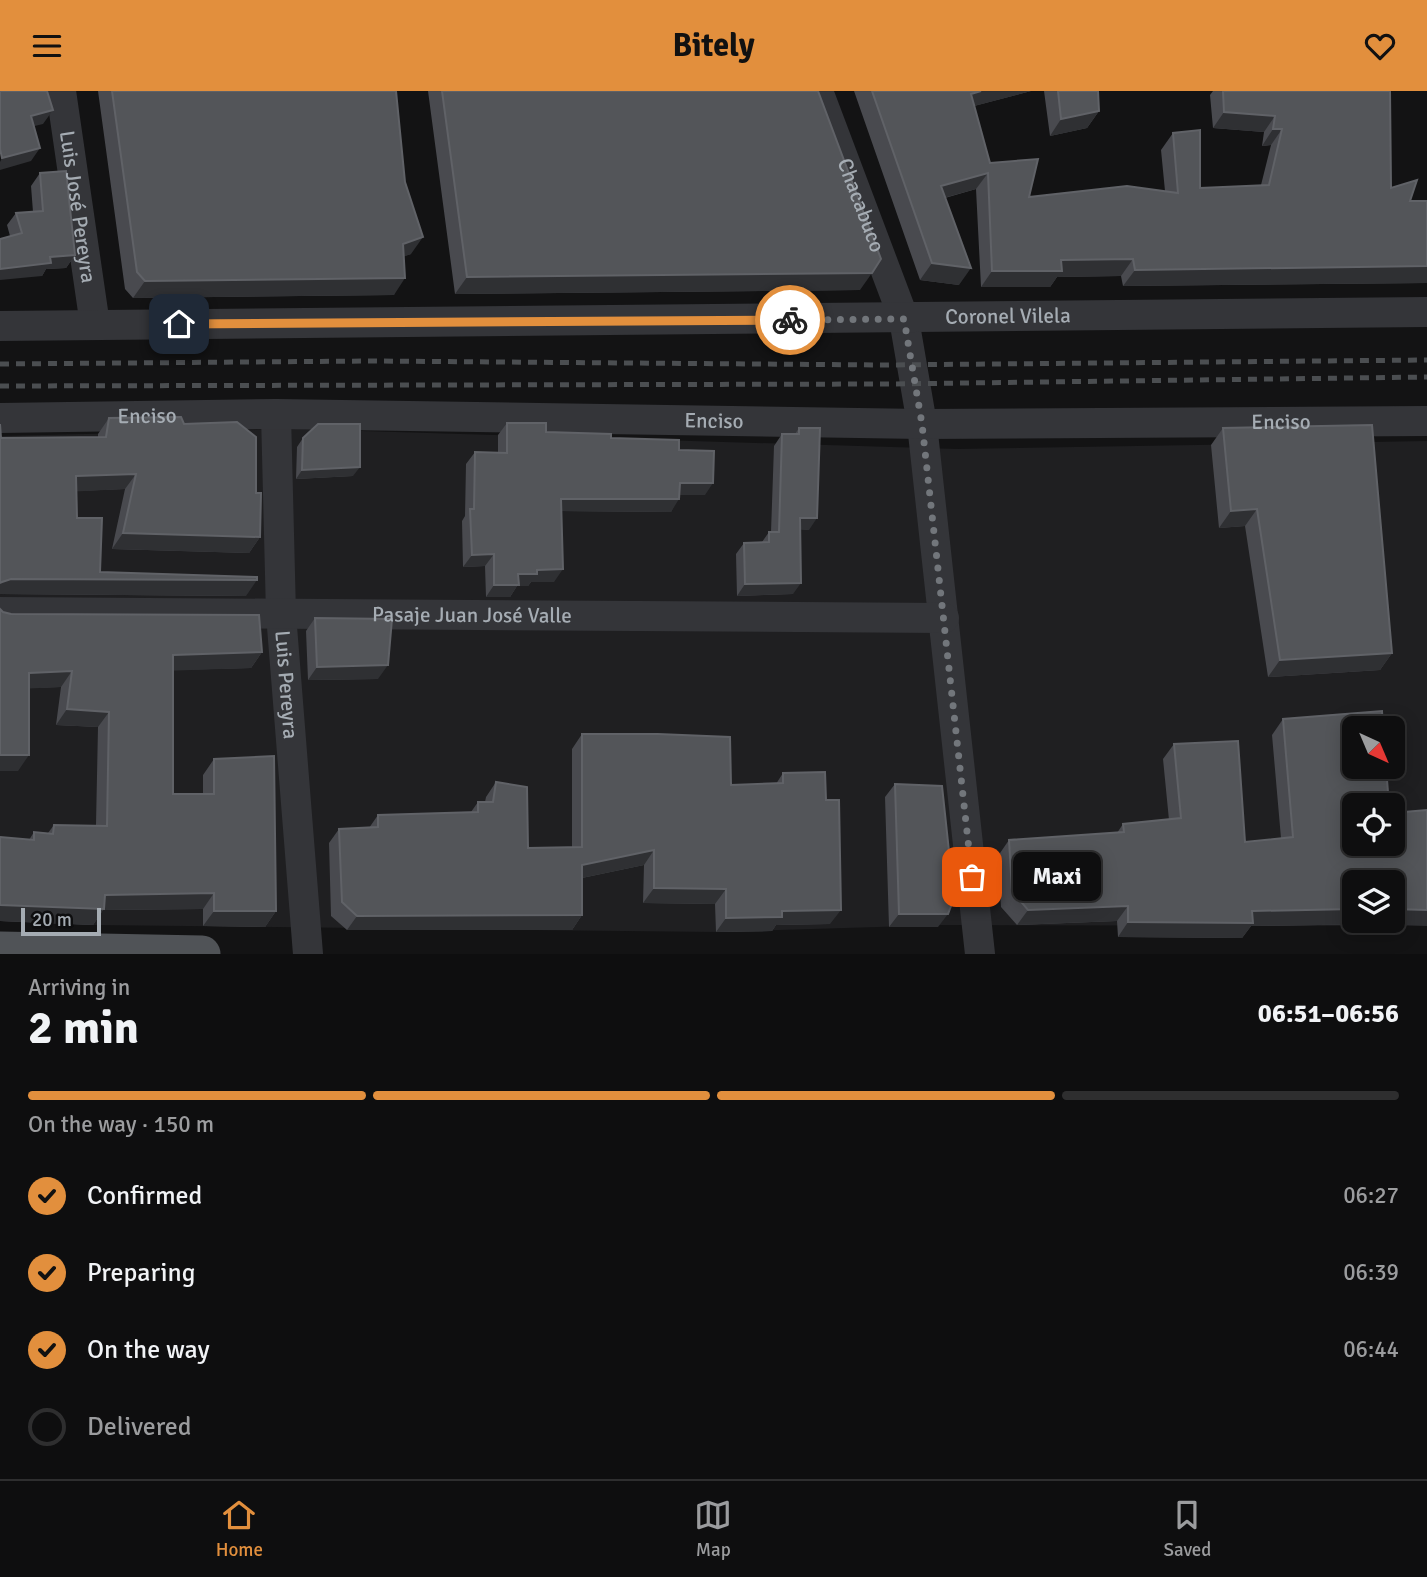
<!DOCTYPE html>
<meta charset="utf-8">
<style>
body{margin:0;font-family:Signika,sans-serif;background:#1c1c1d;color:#f1f3f6;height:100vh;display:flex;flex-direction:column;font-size:26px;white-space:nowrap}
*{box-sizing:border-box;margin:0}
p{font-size:23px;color:#9b9c9e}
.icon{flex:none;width:38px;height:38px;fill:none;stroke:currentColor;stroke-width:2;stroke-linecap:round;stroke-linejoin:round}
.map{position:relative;height:863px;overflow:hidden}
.sheet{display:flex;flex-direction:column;background:#0e0e0f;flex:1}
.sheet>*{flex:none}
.needle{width:46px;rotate:136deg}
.fabs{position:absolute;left:1342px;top:625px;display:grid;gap:14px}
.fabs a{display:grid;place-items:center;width:63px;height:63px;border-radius:10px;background:#0e0e0f;box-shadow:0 4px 18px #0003,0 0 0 2px #2e2e2f;font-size:35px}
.scale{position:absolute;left:21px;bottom:18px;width:80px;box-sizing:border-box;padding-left:7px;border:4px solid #a5acb3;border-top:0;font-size:19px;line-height:24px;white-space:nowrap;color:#a5acb3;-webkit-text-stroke:5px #0e0e0f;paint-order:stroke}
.pin{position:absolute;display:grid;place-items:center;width:60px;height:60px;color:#fff;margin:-30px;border-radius:14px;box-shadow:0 4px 10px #0006}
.courier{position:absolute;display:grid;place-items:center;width:70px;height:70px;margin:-35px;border:5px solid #e28f3d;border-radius:50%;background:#fff;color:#222;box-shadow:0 2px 9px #0007}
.bubble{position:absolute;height:49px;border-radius:10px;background:#0e0e0f;box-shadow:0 4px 18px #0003,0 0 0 2px #2e2e2f;font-size:23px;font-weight:700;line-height:49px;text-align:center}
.headline em{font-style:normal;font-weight:700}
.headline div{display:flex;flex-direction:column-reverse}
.headline{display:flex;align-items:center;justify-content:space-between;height:119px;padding:0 28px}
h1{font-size:46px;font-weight:700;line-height:52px}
.bar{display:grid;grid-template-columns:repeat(4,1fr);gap:10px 7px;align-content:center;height:84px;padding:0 28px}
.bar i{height:9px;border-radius:5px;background:#2e2e2f}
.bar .selected{background:#e28f3d}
.bar p{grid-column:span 4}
ol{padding:0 28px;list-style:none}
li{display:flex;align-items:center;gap:21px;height:77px}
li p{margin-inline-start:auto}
li .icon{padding:7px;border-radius:50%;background:#e28f3d;color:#111;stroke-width:4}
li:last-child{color:#9b9c9e}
li i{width:38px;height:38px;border:4px solid #2e2e2f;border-radius:50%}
header{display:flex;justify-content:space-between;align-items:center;height:91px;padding:0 28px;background:#e28f3d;color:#111;font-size:32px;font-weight:700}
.dock{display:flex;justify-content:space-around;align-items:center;height:98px;border-top:2px solid #2e2e2f;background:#0e0e0f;font-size:19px;color:#9b9c9e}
.dock a{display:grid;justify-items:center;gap:4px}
.dock .selected{color:#e28f3d}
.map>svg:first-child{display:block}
.built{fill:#1f1f21;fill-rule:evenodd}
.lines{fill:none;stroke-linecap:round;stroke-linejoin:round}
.minor{stroke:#343539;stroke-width:30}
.major{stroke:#505357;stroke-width:37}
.rail{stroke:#4b4e51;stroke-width:5;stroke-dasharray:9 7;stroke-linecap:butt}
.wall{fill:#494a4f}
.shaded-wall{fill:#2f3033}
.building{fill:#535559;stroke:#606267;stroke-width:2}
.done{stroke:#72767b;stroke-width:7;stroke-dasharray:0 12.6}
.route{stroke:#e28f3d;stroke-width:9}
.labels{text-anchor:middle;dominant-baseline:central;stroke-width:5;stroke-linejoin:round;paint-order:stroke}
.street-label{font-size:21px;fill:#a5acb3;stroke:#0e0e0f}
</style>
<header><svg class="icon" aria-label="menu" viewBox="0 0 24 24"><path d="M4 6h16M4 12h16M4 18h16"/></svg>Bitely<svg class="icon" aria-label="heart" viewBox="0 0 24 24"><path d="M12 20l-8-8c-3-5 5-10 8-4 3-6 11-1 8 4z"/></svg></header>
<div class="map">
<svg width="1427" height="863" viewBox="0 0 1427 863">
<rect width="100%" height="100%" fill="#131314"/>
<path class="built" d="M298,338L957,358L1427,350V835L944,834L716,841L93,834L0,830V345ZM1354,637H1393V676H1354ZM1354,714H1393V752H1354ZM1354,791H1393V830H1354Z"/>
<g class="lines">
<g class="minor">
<path id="s1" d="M61,0L95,234"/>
<path id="s2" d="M818,0L904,228L922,333L980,863"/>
<path id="s3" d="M0,235L1427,221"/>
<path id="s4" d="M276,323L281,523L308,863"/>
<path id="s5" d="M0,327L276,323L922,333L1427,330"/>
<path id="s6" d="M0,521L944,527"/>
</g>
<path class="major" d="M0,859L202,863"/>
<path class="rail" d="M0,273L371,270L884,274L1427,269
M0,295L889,293L1427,286"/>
</g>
<path class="wall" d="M98,0H396L411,163L404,165L394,204L133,207L125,198Z
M428,0H818L860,199L455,203Z
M854,0H1031L974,15L990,72L1029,106L1165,100L1161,59L1173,42L1200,97L1261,94L1271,54L1262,55L1264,41L1213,37L1210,4L1213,0H1390L1391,97L1410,110H1427V192L1123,195L1121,185L1057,186L1050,196H981L976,98L945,107L959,194L920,189Z
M1044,0H1098L1099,20L1087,37L1050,45Z
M40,82L75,164L66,177L46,178L42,185L10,145L7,134L16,122L33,121L31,95Z
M109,327L184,333L256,402L260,446L249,462L112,458L125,398L76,400L77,427L100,481L246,505L0,503L1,347L98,346V343Z
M507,332L546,341L611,347L679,359L705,404H679L671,421L561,420L554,491H531L528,495H517L510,506H486L485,475L463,476L462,430L465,425L466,373L475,361L498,362V344Z
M799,337L809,439L800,438L793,503L737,505L736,463L744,452L762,451L769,441H771L774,355L782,343H795Z
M1223,337L1392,562L1380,579L1268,586L1245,435L1219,437L1211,354Z
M303,347L353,385L296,388L297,356Z
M3,521L262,561L251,577L173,579V703H203V684L214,668L276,820L265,836L203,835V818L103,819L93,834L0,830V746L29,749L34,741L48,742L54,734H96L98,636L56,634L61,596L29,597L18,680Z
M315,527L378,588L308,589L306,540Z
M1283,628L1386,833L1251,835L1242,847L1118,846L1117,830L1017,834L1001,816L998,765L1009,749L1117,742L1123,733L1169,729L1163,668L1174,653L1245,751L1281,747L1272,644Z
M582,643L731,694L776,693L783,682L830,833L776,834L772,840L716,841L715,813L643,812L644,774L582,787V824L572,839H347L331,825L329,752L339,738L369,737L378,724L471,721L478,711H485L486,706L496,691L528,757L572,756V658Z
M895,693L938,836H889L885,706Z"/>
<path class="shaded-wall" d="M981,0H1031L959,19L971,3Z
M53,19L43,33L22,38L31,25Z
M1099,20L1087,37L1050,45L1061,28Z
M1224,21L1275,25L1264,41L1213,37Z
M1273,38H1282L1271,54L1262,55Z
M40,57L31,70L0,79V71L2,67Z
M988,82L976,98L929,111L941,95Z
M423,146L411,163L392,170L403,153Z
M75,164L66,177L46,178L42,185L0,189V178L50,166Z
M1133,168L1121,185L1057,186L1050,196H981L992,180L1061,169Z
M932,172L971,177L959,194L920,189Z
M1427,175V192L1123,195L1135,179Z
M872,182L860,199L455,203L467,186Z
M405,187L394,204L133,207L145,190Z
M360,376L353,385L296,388L302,379Z
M136,383L125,398L65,401L76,385Z
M680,392H713L705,404H671Z
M561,408H679L671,421L552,420Z
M1257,418L1245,435L1219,437L1231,420Z
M800,427H817L809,439L792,438Z
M123,442L260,446L249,462L112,458Z
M494,463L485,475L463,476L472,464Z
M563,478L554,491H531L528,495H517L510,506H486L494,494L518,483L537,479Z
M11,488L257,489L246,505L0,503V492L2,491Z
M801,492L793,503L737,505L745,493Z
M262,561L251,577L162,580L173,564Z
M1392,562L1380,579L1268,586L1280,569Z
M388,574L378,588L308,589L317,576Z
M72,580L61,596L18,598L29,582Z
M67,618L109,621L98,636L56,634Z
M0,664H29L18,680H0Z
M654,759L644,774L572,789L582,774Z
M654,797L726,798L715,813L643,812Z
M214,802L203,818L103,819L93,834L0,830V814L105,804Z
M1128,815L1117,830L1017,834L1028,819Z
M1354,818V830H1393V818L1427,819V835L1386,833L1251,835L1242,847L1118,846L1128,831L1252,820Z
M841,819L830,833L776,834L772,840L716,841L726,827L782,820Z
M214,820H276L265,836L203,835Z
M899,823H948L938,836H889Z
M582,824L572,839H347L357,825Z"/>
<path class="building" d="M0,0H47L53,19L31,25L40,57L2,67L0,58Z
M112,0H396L405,91L423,146L403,153L405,187L145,190L137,181Z
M442,0H818L881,168L872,182L467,186Z
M872,0H981L971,3L990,72L1038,68L1029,106L1127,95L1178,102L1173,42L1200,39V97L1269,94L1282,38H1273L1275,25L1224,21L1223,0H1390L1391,97L1417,89L1410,110H1427V175L1135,179L1133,168L1061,169L1062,180H992L988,82L941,95L971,177L932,172Z
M1058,0H1098L1099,20L1061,28Z
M66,80L75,164L50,166L51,172L0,178V148L22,142L16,122L43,120L40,82Z
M181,326L184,333L237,331L256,346V402H261L260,446L123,442L136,383L76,385L77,427H102L100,481L257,486V489L11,488L2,491L0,492V333L1,347L106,346L109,327Z
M507,332H546V341L611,343V347L679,349V359L714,360L713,392H680L679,408H561L563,478L537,479V483H518L519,494H494V463L472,464L470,418H474L475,361L507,362Z
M318,333H360V376L302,379L303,347Z
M1372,334L1392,562L1280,569L1257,418L1231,420L1223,337Z
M799,337H820L817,427H800L801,492L745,493L744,452L769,451V441H779L782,343H799Z
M0,518L3,521L11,523L259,524L262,561L173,564V703H214V668L274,665L276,820H214V802L105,804L104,818L0,814V746L34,749V741L53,743L54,734L107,735L109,621L67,618L72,580L29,582V664H0Z
M315,527L392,528L388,574L317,576Z
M1382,620L1383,637H1354V676H1386L1389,714H1354V752H1393V722L1427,719V819L1393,818V791H1354V818L1252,820L1253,832L1128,831V815L1028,819L1012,800L1009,749L1124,741L1123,733L1181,727L1174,653L1238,650L1245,751L1293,746L1283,628Z
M582,643H658L730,646L731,694L783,692V682L825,681L826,709H839L841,819L782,820V826L726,827V798L654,797V759L582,774V824L357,825L342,811L339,738L378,736V724L478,721V711H493L496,691L527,696L528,757L582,756Z
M895,693L942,695L954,807L948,823H899Z"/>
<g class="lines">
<path class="done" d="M790,229L904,228L922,333L972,786"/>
<path class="route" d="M179,233L790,229"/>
</g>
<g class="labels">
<g class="street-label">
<text stroke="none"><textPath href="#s2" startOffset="122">Chacabuco</textPath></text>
<text stroke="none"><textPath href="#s1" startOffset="117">Luis José Pereyra</textPath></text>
<text stroke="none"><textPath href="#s3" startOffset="1008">Coronel Vilela</textPath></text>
<text stroke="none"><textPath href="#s5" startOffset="147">Enciso</textPath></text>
<text stroke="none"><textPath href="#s5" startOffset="714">Enciso</textPath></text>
<text stroke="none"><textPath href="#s5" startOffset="1281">Enciso</textPath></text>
<text stroke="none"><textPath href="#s6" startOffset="472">Pasaje Juan José Valle</textPath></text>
<text stroke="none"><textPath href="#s4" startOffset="271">Luis Pereyra</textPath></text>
</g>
</g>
</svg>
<div class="fabs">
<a><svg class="needle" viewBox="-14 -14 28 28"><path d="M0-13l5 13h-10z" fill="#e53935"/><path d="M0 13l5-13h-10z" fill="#9b9c9e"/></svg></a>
<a><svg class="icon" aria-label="locate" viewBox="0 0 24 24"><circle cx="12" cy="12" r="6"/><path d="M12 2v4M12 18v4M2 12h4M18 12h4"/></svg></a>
<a><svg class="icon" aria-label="layers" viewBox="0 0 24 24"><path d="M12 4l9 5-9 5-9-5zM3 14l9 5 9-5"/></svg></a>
</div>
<div class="scale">20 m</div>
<div class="pin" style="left:972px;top:786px;background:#ea580c"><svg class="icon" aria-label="bag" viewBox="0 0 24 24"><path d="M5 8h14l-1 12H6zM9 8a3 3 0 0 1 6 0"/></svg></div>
<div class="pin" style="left:179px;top:233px;background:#1f2937"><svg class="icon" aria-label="home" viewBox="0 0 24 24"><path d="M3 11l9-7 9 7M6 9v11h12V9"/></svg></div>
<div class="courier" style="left:790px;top:229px"><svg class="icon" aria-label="bike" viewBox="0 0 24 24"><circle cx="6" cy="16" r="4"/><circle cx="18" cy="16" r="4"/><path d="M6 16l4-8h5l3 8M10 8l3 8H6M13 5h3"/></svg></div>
<div class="bubble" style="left:1013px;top:761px;width:88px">Maxi</div>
</div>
<section class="sheet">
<div class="headline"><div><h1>2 min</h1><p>Arriving in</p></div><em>06:51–06:56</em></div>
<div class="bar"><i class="selected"></i><i class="selected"></i><i class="selected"></i><i></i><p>On the way · 150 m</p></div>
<ol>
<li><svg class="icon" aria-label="check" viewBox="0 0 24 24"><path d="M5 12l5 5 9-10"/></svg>Confirmed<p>06:27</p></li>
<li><svg class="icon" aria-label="check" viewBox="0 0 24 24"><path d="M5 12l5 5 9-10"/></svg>Preparing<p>06:39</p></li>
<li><svg class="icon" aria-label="check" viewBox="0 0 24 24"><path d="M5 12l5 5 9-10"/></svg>On the way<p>06:44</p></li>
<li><i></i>Delivered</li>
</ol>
</section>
<nav class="dock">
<a class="selected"><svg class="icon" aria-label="home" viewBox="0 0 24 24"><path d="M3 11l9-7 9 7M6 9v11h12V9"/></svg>Home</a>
<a><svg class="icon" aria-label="map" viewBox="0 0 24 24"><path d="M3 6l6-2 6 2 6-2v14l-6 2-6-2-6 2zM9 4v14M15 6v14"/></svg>Map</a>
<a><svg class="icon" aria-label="saved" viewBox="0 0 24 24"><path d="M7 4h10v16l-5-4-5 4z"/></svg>Saved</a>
</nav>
